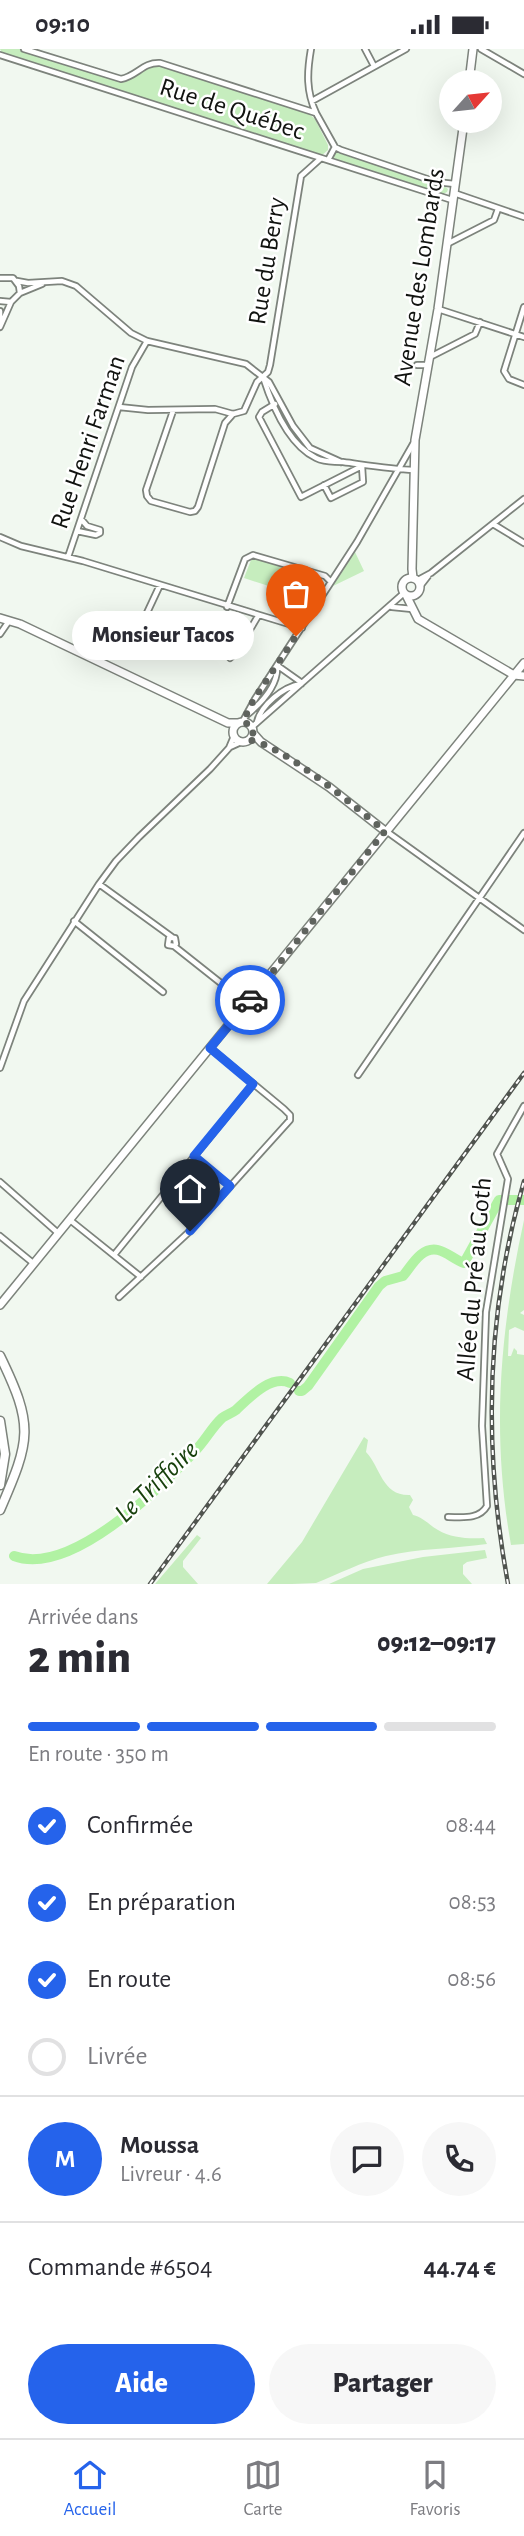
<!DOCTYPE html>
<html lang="fr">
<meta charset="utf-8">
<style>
body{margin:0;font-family:"Alegreya Sans",sans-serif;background:#f7f7f7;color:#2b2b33;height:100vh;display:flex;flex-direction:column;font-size:26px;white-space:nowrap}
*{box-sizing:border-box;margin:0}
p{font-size:23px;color:#7c7c81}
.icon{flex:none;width:38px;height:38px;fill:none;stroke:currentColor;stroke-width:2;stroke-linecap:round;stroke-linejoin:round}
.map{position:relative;height:1535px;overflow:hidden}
.drawer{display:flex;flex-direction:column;background:#fff;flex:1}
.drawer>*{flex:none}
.needle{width:46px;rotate:63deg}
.tools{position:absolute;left:439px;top:21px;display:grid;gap:14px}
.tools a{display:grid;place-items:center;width:63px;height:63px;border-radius:50%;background:#fff;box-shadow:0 7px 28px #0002;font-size:35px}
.pin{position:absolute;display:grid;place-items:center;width:60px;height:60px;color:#fff;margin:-72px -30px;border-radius:50% 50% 50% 0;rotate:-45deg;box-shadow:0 0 7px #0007}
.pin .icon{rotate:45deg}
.courier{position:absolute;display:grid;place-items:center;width:70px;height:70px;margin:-35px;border:5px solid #2563eb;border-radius:50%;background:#fff;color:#222;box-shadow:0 2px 9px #0007}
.bubble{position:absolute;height:49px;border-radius:24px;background:#fff;box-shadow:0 7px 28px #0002;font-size:23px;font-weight:800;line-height:49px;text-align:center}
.summary em{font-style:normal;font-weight:800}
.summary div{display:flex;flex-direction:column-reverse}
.summary{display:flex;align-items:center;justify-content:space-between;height:119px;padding:0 28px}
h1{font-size:46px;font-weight:800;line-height:52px}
.bar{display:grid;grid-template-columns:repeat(4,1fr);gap:10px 7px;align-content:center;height:84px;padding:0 28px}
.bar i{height:9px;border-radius:5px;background:#e1e1e2}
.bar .active{background:#2563eb}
.bar p{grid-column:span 4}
.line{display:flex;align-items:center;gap:18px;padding:0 28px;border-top:2px solid #e1e1e2}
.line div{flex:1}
.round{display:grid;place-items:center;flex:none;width:74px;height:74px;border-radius:37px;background:#f7f7f7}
ol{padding:0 28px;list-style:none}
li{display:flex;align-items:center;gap:21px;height:77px}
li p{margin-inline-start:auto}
li .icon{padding:7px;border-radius:50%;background:#2563eb;color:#fff;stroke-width:4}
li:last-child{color:#7c7c81}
li i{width:38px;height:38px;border:4px solid #e1e1e2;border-radius:50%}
.action{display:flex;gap:14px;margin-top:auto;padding:14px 28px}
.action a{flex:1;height:80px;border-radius:42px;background:#2563eb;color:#fff;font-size:28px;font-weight:800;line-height:80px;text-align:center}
.action a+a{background:#f7f7f7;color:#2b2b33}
.status{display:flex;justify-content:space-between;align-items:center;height:49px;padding:0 35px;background:#fff;direction:ltr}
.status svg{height:19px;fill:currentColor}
.tab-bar{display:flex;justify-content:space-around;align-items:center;height:98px;border-top:2px solid #e1e1e2;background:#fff;font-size:19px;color:#7c7c81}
.tab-bar a{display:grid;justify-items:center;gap:4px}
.tab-bar .active{color:#2563eb}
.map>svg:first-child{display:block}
.green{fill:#c6edbe}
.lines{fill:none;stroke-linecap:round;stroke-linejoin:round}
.river{stroke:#b1f2a3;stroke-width:10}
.street-casing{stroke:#7d837c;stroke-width:8}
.secondary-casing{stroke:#7d837c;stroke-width:10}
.primary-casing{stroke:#7d837c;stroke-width:11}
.street{stroke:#fff;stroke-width:4.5}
.secondary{stroke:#fff;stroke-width:7}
.primary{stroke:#fff;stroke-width:8}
.rail-casing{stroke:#50544f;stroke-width:4.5}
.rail{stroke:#fff;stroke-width:2;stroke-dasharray:5;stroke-linecap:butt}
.done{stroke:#5f635e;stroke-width:7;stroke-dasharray:0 12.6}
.route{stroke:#2563eb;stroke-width:9}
.labels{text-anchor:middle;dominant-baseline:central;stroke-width:5;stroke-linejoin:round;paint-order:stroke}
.street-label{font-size:26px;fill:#111310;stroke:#fff}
.water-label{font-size:28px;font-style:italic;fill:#18410d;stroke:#fff}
</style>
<div class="status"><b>09:10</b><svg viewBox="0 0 49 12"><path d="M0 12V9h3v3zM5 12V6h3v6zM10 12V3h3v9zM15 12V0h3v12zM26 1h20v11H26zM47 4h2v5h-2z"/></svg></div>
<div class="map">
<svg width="524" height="1535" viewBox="0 0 524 1535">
<rect width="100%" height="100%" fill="#f1f8f0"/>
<path class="green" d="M0,0H20L120,32C136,30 143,17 159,16L308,64L315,70L328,96V101L321,107L2,4Z
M335,103L444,137L448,140L447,143L443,145L343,113L334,109Z
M355,503L364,522L333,537Z
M255,509L284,517L278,540L244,529L251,511Z
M524,1171V1261L520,1264L524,1266V1282L515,1278L509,1281L508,1307H511L514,1299L517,1302V1305L524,1306V1495L511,1496C491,1384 500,1281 524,1171Z
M364,1388L368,1391L366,1403C381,1419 382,1447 410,1446L413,1451L409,1458L413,1466C423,1468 429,1476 438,1481C451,1489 469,1490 484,1489L487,1495C453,1500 419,1499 386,1507C361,1513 339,1525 316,1534C302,1535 282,1535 267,1535L302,1493Z
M197,1486L201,1489L183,1512V1518L198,1535H155Z
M485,1501L487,1509L467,1513L463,1516V1525L472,1535H329L363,1520L423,1508Z"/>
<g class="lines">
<path class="river" d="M299,1342H302L308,1337L379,1237L385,1232L403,1227C411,1218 421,1197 438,1201C447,1203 455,1211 464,1214L499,1151H524
M14,1507C70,1528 159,1440 195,1402C205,1392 212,1378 222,1369C226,1366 232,1364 236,1361C249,1349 271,1325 290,1334"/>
<defs>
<path id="street" d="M24,0L121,30C137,27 143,13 160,14L316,64L335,98L341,101L436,133L455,135
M311,0C307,23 306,42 316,64
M365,0L374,17
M481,0L524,25
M0,6L452,151
M312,52L406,0
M328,111L335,98
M454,144L524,168
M447,195L494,171L498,160
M0,229H13L19,237L20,244L11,253L0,252
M17,232L28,234L62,232L76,237L131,284L147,292L246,315L269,333L293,377L310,399L341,413
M20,244L42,235
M524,258L504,322L509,330L524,336
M438,260L524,288
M0,262V276
M0,278L11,253
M430,308L475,285L480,273
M417,316H428
M263,328C272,356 289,396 316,409C326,414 333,412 343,413C366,416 390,420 414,421
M275,355L262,363L259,368L301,448L362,417L363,433L331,449L324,436
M119,358L148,361L215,360L233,365L244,362L257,333L268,323L270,316L301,127L320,110
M173,362L146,441L147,447L151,452L190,463L195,462L198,458L225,374L233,365
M493,475L524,494
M77,482L96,486L100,484V481L87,477L81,470
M0,488L21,497L83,512L302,579
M68,508L132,318L147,292
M418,531L431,524L524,450
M421,536L428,527
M227,558L245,510L253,506L325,527L331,533
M392,558L412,560
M145,568L160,536
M0,585L9,572
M230,609L237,603L258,567
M278,617L302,634
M248,665C261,654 278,636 277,618
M243,672L255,650L357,493L413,395
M257,673C261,656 283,638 301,635
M252,678L404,544
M230,698L241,693
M386,782L524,881
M99,835L172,888
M74,872L163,943
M174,897L176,895L175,889H169L168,896L174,897L246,954
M0,1019L24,952L99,835L116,812L139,788L210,720L229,699L234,687
M358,1026L524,784
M194,1107L230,1137
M0,1133L58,1184
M70,1171L141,1228
M0,1187L33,1214
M114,1206L253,1035
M119,1248L190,1182L290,1071V1066L284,1060L210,999
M448,1468C462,1468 479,1471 487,1457L482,1377L486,1263L508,1130L497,1105L524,1057"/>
<path id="secondary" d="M469,33L473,0
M402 538a9 9 0 1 1 18 0a9 9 0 1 1-18 0Z
M413,529L412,520L415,391L438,260L464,72
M406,546L418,570L514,626L524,627
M0,569L20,575L228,674H237
M233 683a10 10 0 1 1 20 0a10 10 0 1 1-20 0Z
M253,684L261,693L329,738L385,782
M0,1256L524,614"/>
<path id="primary" d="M0,1307C34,1377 31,1390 0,1461
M0,1372L5,1405L0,1436"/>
</defs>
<use href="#street" class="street-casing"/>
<use href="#secondary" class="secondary-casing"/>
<use href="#primary" class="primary-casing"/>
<use href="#street" class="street"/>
<use href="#secondary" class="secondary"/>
<use href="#primary" class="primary"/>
<defs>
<path id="rail" d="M150,1535L524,1024
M508,1535C483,1400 486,1264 524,1132"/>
</defs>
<use href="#rail" class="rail-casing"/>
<use href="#rail" class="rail"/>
</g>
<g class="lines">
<path class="done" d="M250,951L385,782C357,760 280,693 248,691L253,684L252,678L243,672L254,650L296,587"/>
<path class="route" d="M190,1182L230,1137L194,1107L253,1035L210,999L250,951"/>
</g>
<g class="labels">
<g class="street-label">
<text transform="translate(232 60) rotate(18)">Rue de Québec</text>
<text transform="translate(267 212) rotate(-81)">Rue du Berry</text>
<text transform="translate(419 228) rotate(-81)">Avenue des Lombards</text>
<text transform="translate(88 393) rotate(-71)">Rue Henri Farman</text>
<text transform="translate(474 1230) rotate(-85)">Allée du Pré au Goth</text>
</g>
<g class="water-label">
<text transform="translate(157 1433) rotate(-44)">Le Triffoire</text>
</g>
</g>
</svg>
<div class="tools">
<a><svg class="needle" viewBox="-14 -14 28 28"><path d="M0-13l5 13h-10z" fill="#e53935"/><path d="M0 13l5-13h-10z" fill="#7c7c81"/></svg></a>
</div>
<div class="pin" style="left:296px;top:587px;background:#ea580c"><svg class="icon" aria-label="bag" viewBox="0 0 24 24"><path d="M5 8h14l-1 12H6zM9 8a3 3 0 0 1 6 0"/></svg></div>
<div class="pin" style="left:190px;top:1182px;background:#1f2937"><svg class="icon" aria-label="home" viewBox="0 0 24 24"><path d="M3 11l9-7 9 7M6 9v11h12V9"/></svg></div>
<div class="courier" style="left:250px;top:951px"><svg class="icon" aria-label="car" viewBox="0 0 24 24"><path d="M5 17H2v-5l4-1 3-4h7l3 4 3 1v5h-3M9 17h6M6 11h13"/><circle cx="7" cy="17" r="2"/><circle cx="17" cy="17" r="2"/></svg></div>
<div class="bubble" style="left:72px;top:562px;width:182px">Monsieur Tacos</div>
</div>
<section class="drawer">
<div class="summary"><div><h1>2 min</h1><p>Arrivée dans</p></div><em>09:12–09:17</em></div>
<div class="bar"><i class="active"></i><i class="active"></i><i class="active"></i><i></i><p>En route · 350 m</p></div>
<ol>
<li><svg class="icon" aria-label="check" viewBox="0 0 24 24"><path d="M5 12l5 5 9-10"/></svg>Confirmée<p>08:44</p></li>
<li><svg class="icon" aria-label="check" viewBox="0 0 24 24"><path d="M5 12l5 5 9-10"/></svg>En préparation<p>08:53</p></li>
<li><svg class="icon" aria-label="check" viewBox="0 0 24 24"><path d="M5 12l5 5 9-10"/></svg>En route<p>08:56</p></li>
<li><i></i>Livrée</li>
</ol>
<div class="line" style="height:126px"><b class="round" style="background:#2563eb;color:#fff">M</b><div><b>Moussa</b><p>Livreur · 4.6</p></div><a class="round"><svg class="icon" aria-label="chat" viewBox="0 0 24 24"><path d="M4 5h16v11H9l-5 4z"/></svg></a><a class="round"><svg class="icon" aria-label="phone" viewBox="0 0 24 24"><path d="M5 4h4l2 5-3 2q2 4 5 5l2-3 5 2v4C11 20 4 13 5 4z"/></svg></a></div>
<div class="line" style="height:91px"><div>Commande #6504</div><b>44.74 €</b></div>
<div class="action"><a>Aide</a><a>Partager</a></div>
</section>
<nav class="tab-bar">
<a class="active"><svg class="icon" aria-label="home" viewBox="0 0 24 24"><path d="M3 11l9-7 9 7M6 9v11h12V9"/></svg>Accueil</a>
<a><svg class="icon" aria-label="map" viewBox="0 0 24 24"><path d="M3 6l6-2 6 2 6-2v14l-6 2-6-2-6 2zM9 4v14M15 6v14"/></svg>Carte</a>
<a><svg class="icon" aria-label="saved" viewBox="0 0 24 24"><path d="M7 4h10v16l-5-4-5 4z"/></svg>Favoris</a>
</nav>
